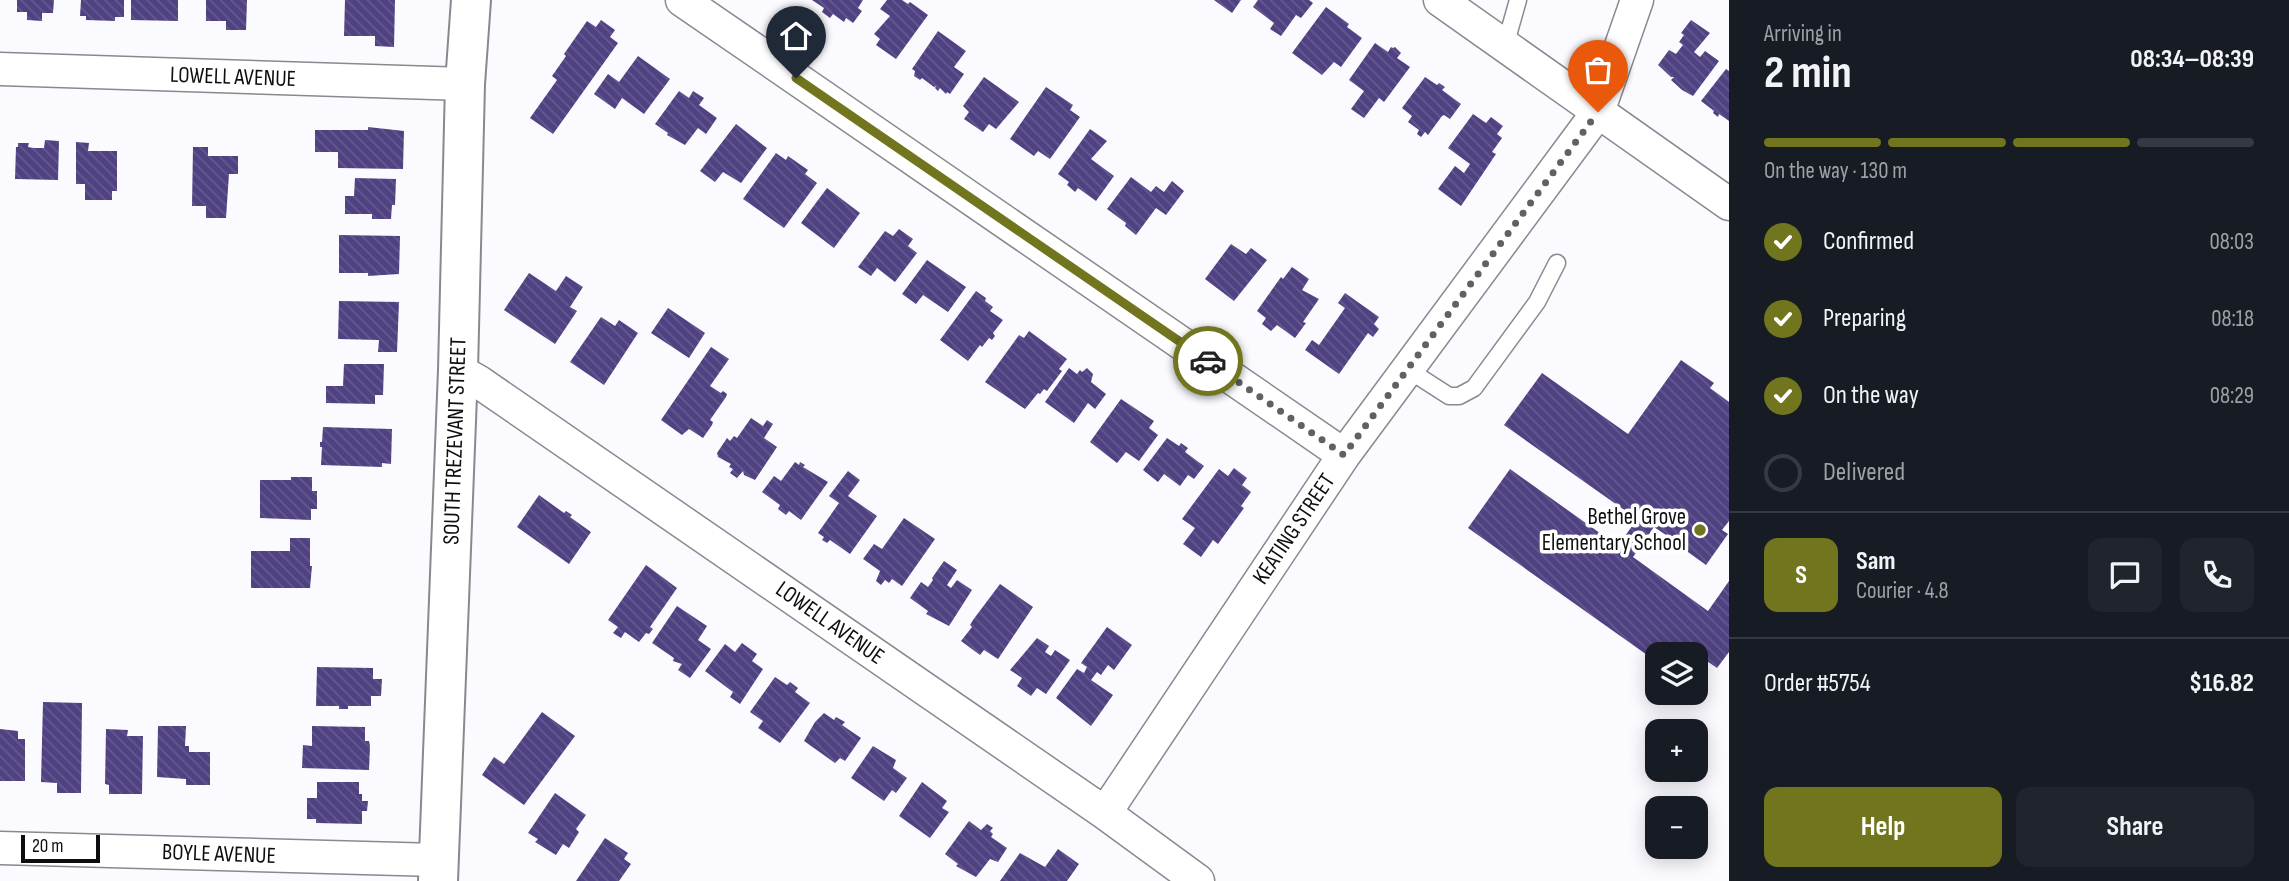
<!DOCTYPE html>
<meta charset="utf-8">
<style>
body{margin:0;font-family:"Sofia Sans Condensed",sans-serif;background:#20242c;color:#f1f3f6;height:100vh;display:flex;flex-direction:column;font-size:26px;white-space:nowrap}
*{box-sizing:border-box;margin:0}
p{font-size:23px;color:#9ea1a6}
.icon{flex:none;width:38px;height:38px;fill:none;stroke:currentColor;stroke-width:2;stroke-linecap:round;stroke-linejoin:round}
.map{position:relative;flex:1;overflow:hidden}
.panel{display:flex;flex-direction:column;background:#171b24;width:560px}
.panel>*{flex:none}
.tools{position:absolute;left:1645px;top:642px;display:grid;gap:14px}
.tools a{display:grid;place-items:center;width:63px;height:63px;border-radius:14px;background:#171b24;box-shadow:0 4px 18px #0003;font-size:35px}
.scale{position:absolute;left:21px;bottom:18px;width:79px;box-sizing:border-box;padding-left:7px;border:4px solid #0e0e10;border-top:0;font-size:19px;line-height:24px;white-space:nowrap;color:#0e0e10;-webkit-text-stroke:5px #fff;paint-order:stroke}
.pin{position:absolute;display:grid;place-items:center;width:60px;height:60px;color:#fff;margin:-72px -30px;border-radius:50% 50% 50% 0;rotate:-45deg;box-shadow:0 0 7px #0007}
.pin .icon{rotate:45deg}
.courier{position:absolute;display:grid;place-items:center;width:70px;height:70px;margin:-35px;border:5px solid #71751d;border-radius:50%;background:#fff;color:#222;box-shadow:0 2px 9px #0007}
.head em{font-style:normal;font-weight:700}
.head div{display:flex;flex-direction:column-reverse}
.head{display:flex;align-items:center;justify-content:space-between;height:119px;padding:0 35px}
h1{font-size:46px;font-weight:700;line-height:52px}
.bar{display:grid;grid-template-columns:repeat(4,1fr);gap:10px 7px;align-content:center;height:84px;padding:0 35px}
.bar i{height:9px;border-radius:5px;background:#363941}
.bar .active{background:#71751d}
.bar p{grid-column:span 4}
.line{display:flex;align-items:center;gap:18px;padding:0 35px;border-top:2px solid #363941}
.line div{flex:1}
.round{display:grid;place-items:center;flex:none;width:74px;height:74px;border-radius:14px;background:#20242c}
ol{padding:0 35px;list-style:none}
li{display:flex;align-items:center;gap:21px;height:77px}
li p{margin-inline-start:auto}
li .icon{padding:7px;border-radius:50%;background:#71751d;color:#fff;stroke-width:4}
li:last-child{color:#9ea1a6}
li i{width:38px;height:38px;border:4px solid #363941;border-radius:50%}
.cta{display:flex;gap:14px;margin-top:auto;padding:14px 35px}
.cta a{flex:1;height:80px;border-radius:14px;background:#71751d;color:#fff;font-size:28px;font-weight:700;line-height:80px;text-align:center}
.cta a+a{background:#20242c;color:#f1f3f6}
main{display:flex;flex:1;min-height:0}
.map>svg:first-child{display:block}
.building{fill:url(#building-back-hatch)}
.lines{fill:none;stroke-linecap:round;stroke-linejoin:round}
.service-casing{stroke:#89888f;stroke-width:19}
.minor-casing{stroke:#89888f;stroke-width:35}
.tertiary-casing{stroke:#89888f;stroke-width:42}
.service{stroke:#fff;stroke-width:16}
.minor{stroke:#fff;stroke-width:32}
.tertiary{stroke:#fff;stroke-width:38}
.done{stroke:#616164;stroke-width:7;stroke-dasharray:0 12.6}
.route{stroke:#71751d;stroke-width:9}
.poi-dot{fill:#71751d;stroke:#fff;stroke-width:2.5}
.labels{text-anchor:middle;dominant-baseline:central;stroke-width:7;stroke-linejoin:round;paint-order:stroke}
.street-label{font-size:23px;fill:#0e0e10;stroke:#fff}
.poi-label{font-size:23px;fill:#0e0e10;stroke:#fff;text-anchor:end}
</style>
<main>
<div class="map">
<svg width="1729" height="881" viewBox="0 0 1729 881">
<defs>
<pattern id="building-back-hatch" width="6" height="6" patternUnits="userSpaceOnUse" patternTransform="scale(1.75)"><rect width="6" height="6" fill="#504282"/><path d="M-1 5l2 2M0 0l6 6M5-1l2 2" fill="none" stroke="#65598d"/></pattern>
</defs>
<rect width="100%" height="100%" fill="#fbfbff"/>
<path class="building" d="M17,0H54L53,13H42V21L27,20V12H17Z
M81,0H124V17H115V21L86,20V16H80Z
M131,0H178V21L131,20Z
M206,0H247L246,30H226V21H206Z
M345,0H395L394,47L375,46V36H344Z
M812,0H863L858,8L862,11L853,23L846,18L844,22L833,14L830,18L822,12L824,8Z
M887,0H902L908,4L910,2L928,15L896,59L876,45L880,39L874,34L890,16L880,9Z
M1214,0H1241L1232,13Z
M1258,0H1309L1313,3L1301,18L1296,15L1281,36L1270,29L1274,23L1253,7Z
M1326,7L1349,24L1347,27L1362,38L1341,67L1334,62L1322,75L1292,53Z
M601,20L615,30L610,37L618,43L553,134L530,118L557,80L552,76L566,56L564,54L587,21L596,27Z
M1691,20L1710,33L1694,52L1700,57L1705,51L1719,61L1693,96L1682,90L1671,80L1674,77H1671L1658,65L1669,50L1676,54L1679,50L1683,45L1679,42L1684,35L1681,33Z
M938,31L966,51L954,67L964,74L950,94L947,92L946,94L940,88L938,91L935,88L936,86L934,87L922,78L920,80L914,76L915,71L912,69Z
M1375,43L1388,52L1391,47L1393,48L1395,47L1401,53L1397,58L1410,67L1384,102L1379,98L1364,118L1351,109L1364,91L1349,80Z
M638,56L670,79L644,114L622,98L615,109L594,94L608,74L619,82Z
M1726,69L1729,71V121L1719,114L1718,117L1713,113L1714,111L1701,101Z
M984,77L1019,102L996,129L989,124L983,132L964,119L969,112L963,106Z
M1425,77L1437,85L1439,83L1445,87L1442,90L1461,104L1450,119L1444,115L1442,116L1428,135L1425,132L1421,137L1417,134L1419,130L1408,122L1412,116L1402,108Z
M1046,87L1073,105L1070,110L1080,117L1050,159L1038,151L1034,156L1010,139Z
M679,91L689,98L693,91L704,98L699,105L717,118L706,134L698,128L685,145L667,135L668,133L655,124Z
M1473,114L1486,123L1491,117L1503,126L1497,134L1502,138L1492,152L1496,154L1461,206L1438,189L1455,166L1464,173L1470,164L1448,148Z
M736,124L767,148L741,183L723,172L715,182L700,171Z
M368,127L404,131L403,169L338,168V152H315V130H368Z
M1090,129L1107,141L1091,159L1114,176L1096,201L1078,188L1075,192L1067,185L1069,182L1058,174Z
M45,140L59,141L58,180L15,179L16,147H18V143H29L28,147L34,148H44Z
M76,142L89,143L88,151H117V191H112V200H85V184H76Z
M193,147H208V156H238V174H229L226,218H206V206H192Z
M776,153L786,160L788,156L808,170L805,174L817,183L784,228L743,199Z
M1131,177L1151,192L1156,186L1164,192L1172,181L1184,191L1166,215L1156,208L1136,235L1125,226L1126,223L1107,209Z
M355,178L396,179L395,205H392L391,219H372V214H345V196H354Z
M827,188L860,213L834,248L801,223Z
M899,229L913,239L908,246L917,253L895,282L877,268L871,276L858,267L885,231L893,236Z
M339,235L400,236L399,274L368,276V273H339Z
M1231,244L1246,254L1251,248L1267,260L1234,301L1205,279Z
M927,260L966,287L948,312L923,295L916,304L902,294Z
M1292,267L1309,279L1302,290L1319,299L1303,322L1306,323L1295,338L1277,325L1271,331L1262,324L1266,318L1257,311L1281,277L1283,279Z
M529,273L556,291L566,276L583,287L570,307L577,311L555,344L504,310Z
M976,291L986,298L985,301L993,307L990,311L1003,320L993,333L995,336L992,340L989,338L982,347L980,345L968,361L940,340Z
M1345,293L1379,317L1374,324L1379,329L1373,337L1368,333L1339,374L1305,350L1312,340L1319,345L1345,308L1338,303Z
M339,301L399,302L397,352H378L379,340L338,339Z
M668,308L705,333L689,358L651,333Z
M601,317L615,326L619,320L638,333L604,385L570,362Z
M1029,331L1067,359L1059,369L1062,371L1047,391L1044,389L1040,394L1038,393L1025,409L985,382L1019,335L1024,338Z
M711,347L729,359L710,386L721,393L723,391L727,394L726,397L710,420L713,422L712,425L703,438L689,429L682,435L661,420Z
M1681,360L1714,383L1710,388L1729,402V521L1722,530L1728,534L1706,565L1681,547L1679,550L1672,545L1675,541L1654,527L1633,557L1708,611L1729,581V652L1717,668L1688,648L1683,654H1657V662L1468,528L1510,469L1618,546L1637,519L1504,425L1542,373L1628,434Z
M344,364H384L383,395H375V404L326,403V386H343Z
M1069,368L1077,374L1080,370L1082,372L1087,368L1093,374L1091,382L1106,394L1095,409L1088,403L1074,423L1045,402Z
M1121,399L1154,421L1149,428L1158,435L1139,461L1126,452L1117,463L1090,442Z
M751,418L763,426L767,420L773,424L764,438L777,447L755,480L744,475L743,471L737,478L730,473L733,469L729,467L731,464L718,457L717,453L727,438L730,441L734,436L737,438Z
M323,427L392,429L391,464L382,463V467L321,465L322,447H320V442H322Z
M1167,438L1179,446L1181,443L1188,448L1185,452L1204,466L1194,479L1188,475L1180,486L1164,474L1158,482L1143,470Z
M795,462L799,465L800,462L805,465L803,467L828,482L801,520L789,511L786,515L778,509L780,505L762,492L774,476L781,481Z
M1234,468L1247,478L1242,485L1251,492L1241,506L1244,508L1218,544L1213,540L1201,557L1183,544L1195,528L1182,519L1219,469L1228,476Z
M848,471L860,480L848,496L877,516L850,554L830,540L827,543L822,540L824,537L818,533L839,503L829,496Z
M291,477H312V491H317V509H311V520L260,518V480H291Z
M539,495L564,513L566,511L572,515L570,517L591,532L569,564L517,527Z
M904,518L935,539L902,586L892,579L889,583L885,580L881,585L876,581L880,571L863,559L874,544L882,549Z
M290,538H310V566H312L310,588H251V551H290Z
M944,561L957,570L947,585L951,588L957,580L972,590L949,626L926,614L928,611L910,598L921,582L928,587L933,580L932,578Z
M646,565L677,588L650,627L653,629L649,634L646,633L639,642L625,632L621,638L613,633L618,627L608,620Z
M1000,584L1033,607L998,659L984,650L980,655L961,641L972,627L970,625L973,620Z
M677,606L707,626L698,640L711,649L690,678L678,670L682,664L673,661L674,658L652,643Z
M1107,627L1132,645L1114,670L1108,665L1101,675L1097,672L1091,680L1113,695L1091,726L1056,698L1077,669L1084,673L1087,667L1081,663Z
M1037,638L1049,646L1045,652L1051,656L1055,650L1070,660L1046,694L1037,688L1031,696L1017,686L1022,678L1010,670Z
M742,643L757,654L752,661L763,669L740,704L730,697L733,692L705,671L725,644L735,652Z
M317,667L373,668V679H382L381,696H371V706H348V709H339V706H316Z
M775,677L787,685L790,682L798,688L795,692L810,703L780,743L758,728L763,721L750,712Z
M43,702L82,703L81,793H57V783L41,782Z
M542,712L575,736L524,805L482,775L494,757L504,764Z
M824,713L834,720L836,717L845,722L842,725L861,738L845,761L840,758L835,763L804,741L815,722Z
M158,726H186L185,746H189V752H210V785H186V779L157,777Z
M312,726L365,727V741H369L370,746L369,770L302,768L303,745L312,746Z
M0,729L18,731V739H25V781H0Z
M106,729L128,730L127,736H143L142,794H109V785L105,784Z
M873,746L896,760L893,768L907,778L896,793L892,790L884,801L851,778Z
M317,782H359V794H362V801H368L367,811H362V824L316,823V819H307V798H317Z
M922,782L947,801L942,808L949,812L930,838L899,816Z
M555,793L586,815L576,829L579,832L569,848L563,844L556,855L535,842L538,839L528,833Z
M969,821L981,830L987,824L993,828L990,831L993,834L991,837L1007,848L998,862L990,859L976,877L956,866L958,864L945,854Z
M605,838L628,853L624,859L631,864L619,881H576Z
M1058,849L1079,864L1067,881H1000L1020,853L1045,867Z"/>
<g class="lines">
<defs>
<path id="service" d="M1505,46L1518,0
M1407,369L1449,396H1459L1474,388L1537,302L1557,263"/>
<path id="minor" d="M682,0L1344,455
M1440,0L1729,204
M0,69L465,84
M458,370L479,382L1105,813L1198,881
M1105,813L1344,455L1598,112L1637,0
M0,848L437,860"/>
<path id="tertiary" d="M438,881L458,370L465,84L471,0"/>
</defs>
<use href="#service" class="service-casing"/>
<use href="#minor" class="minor-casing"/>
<use href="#tertiary" class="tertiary-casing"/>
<use href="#service" class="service"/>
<use href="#minor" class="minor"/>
<use href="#tertiary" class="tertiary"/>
</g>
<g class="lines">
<path class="done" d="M1208,361L1344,455L1598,112"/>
<path class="route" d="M796,78L1208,361"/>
</g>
<circle class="poi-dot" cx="1700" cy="530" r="7"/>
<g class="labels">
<g class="street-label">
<text transform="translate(233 77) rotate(2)">LOWELL AVENUE</text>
<text transform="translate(455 441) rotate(-88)">SOUTH TREZEVANT STREET</text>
<text transform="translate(1294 529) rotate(-56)">KEATING STREET</text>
<text transform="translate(830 623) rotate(35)">LOWELL AVENUE</text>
<text transform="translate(219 854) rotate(2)">BOYLE AVENUE</text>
</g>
<g class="poi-label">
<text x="1686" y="517">Bethel Grove<tspan x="1686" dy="26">Elementary School</tspan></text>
</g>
</g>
</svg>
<div class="tools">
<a><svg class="icon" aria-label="layers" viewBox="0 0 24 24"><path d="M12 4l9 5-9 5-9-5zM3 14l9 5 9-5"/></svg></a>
<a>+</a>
<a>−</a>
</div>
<div class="scale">20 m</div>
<div class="pin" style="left:1598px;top:112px;background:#ea580c"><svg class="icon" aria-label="bag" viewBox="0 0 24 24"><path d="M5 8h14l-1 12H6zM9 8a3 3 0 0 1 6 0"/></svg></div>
<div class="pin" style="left:796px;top:78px;background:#1f2937"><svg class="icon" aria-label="home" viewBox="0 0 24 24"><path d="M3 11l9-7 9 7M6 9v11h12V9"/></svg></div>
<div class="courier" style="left:1208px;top:361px"><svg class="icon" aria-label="car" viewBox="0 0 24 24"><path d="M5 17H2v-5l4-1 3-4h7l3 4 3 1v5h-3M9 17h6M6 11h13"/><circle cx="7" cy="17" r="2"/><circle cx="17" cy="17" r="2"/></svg></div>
</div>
<section class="panel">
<div class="head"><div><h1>2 min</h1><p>Arriving in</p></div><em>08:34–08:39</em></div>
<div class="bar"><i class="active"></i><i class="active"></i><i class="active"></i><i></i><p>On the way · 130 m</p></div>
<ol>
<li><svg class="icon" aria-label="check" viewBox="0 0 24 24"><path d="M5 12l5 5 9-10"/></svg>Confirmed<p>08:03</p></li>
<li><svg class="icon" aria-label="check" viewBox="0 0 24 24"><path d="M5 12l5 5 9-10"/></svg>Preparing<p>08:18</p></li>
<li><svg class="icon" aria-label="check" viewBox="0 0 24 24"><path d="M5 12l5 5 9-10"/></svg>On the way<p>08:29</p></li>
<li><i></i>Delivered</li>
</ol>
<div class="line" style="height:126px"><b class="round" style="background:#71751d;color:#fff">S</b><div><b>Sam</b><p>Courier · 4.8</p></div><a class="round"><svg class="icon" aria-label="chat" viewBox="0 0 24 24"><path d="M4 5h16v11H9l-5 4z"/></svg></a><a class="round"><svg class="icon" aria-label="phone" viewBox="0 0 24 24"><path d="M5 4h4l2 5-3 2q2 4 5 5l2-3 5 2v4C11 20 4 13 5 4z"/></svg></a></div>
<div class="line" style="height:91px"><div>Order #5754</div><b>$16.82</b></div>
<div class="cta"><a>Help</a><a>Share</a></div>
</section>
</main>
